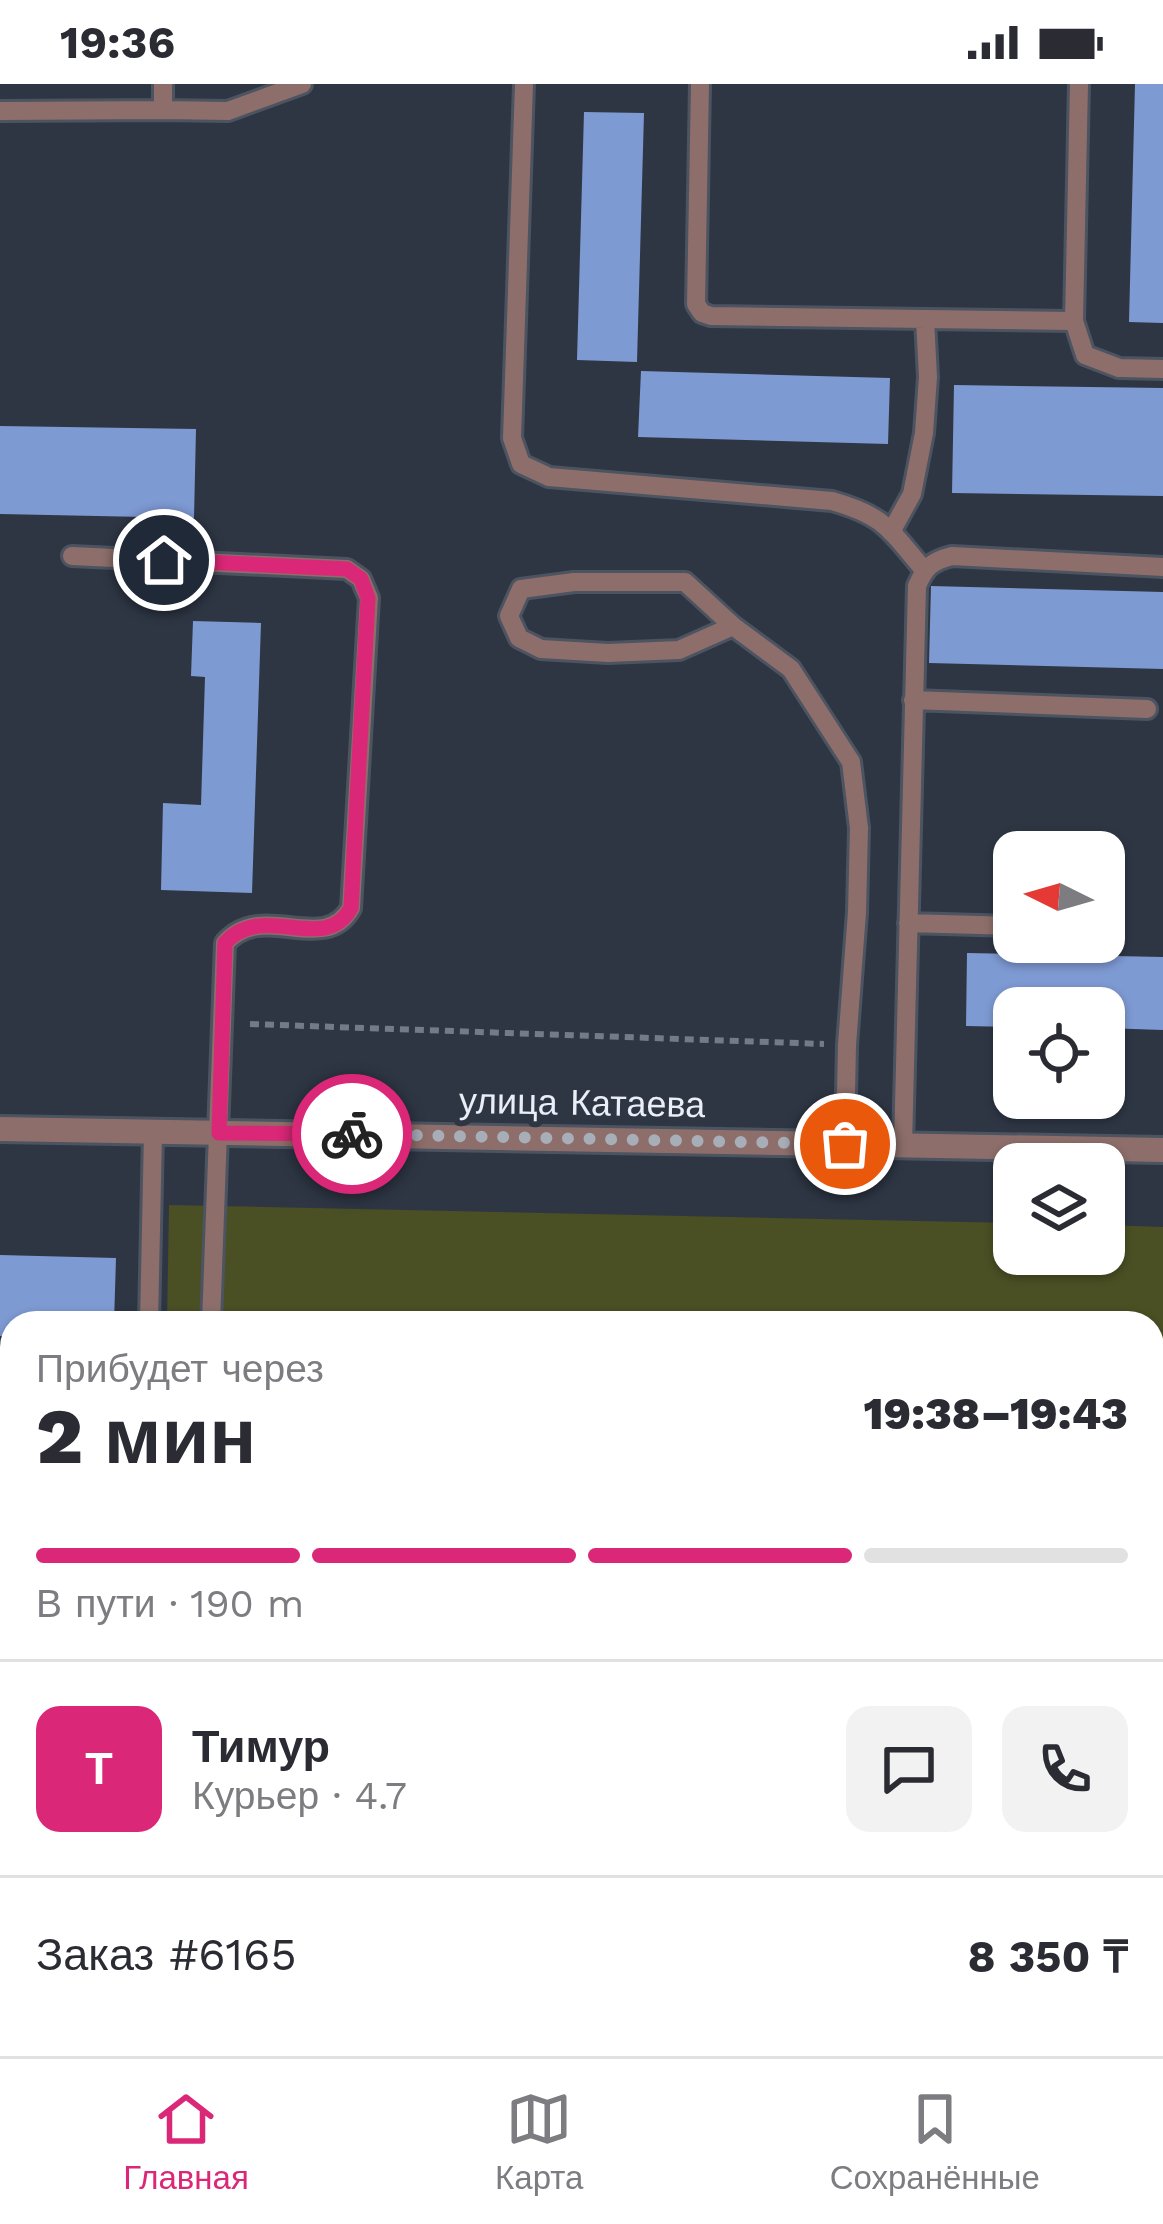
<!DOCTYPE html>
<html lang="ru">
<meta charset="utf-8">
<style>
body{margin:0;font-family:"Work Sans",sans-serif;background:#f2f2f3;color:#2b2b33;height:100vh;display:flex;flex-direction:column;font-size:45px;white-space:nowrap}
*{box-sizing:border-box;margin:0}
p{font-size:39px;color:#7c7c81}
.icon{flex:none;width:66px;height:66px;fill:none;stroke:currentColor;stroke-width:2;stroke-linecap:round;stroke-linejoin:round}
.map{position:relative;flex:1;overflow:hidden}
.sheet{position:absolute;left:0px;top:1227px;width:1164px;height:747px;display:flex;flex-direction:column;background:#fff;border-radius:36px 36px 0 0;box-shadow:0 3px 9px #0004}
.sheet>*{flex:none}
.needle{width:78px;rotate:275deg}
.controls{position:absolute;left:993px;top:747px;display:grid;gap:24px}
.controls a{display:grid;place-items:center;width:132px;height:132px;border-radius:24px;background:#fff;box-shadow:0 3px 9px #0004;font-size:60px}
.pin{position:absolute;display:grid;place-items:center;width:102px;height:102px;color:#fff;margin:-51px;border:6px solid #fff;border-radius:50%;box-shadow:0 3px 12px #0007}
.courier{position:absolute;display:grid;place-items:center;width:120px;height:120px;margin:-60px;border:9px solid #db2777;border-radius:50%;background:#fff;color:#222;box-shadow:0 3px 15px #0007}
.head em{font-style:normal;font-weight:800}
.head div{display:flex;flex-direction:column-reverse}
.head{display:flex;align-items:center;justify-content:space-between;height:204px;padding:0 36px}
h1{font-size:78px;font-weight:800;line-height:90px}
.bar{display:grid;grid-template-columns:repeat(4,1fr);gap:18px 12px;align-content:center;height:144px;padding:0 36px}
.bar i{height:15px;border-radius:9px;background:#e1e1e2}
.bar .active{background:#db2777}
.bar p{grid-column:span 4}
.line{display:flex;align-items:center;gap:30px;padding:0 36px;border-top:3px solid #e1e1e2}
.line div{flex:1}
.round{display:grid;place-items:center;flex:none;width:126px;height:126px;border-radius:24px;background:#f2f2f3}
.status{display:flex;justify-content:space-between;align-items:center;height:84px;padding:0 60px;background:#fff;direction:ltr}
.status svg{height:33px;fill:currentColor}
.tab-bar{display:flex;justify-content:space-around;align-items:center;height:168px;border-top:3px solid #e1e1e2;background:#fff;font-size:33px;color:#7c7c81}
.tab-bar a{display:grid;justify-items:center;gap:6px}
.tab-bar .active{color:#db2777}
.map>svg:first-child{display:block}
.green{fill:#4a4f24}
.building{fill:#7e9ad3}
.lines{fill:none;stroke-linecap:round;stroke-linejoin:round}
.service-casing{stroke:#4c5361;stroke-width:24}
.tertiary-casing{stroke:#4c5361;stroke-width:30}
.path{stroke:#747b87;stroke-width:6;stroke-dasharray:9 6;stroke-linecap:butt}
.service{stroke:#8d6e6a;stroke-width:18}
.tertiary{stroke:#8d6e6a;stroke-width:24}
.done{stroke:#a8aeb8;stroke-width:12;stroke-dasharray:0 21.6}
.route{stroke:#db2777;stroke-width:15}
.labels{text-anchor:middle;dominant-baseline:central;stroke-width:12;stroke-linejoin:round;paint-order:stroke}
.street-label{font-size:36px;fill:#e9eef7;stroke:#2e3644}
</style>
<div class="status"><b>19:36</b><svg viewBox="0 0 49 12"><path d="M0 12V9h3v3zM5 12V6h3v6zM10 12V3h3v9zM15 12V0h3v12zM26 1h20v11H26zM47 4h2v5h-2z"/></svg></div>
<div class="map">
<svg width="1163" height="1972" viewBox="0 0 1163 1972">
<rect width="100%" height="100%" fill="#2e3644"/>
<path class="green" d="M169,1121L1014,1139V1170H1104V1141L1163,1143V1972H535V1962H1152V1239H167Z"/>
<path class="building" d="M1135,0H1163V239L1129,238Z
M584,28L644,29L637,278L577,276Z
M641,287L890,294L888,360L638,353Z
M954,301L1163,304V412L952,409Z
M0,342L196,345L194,434L0,430Z
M931,502L1163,508V585L929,579Z
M193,537L261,539L252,809L161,806L163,719L201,721L205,593L191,592Z
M967,869L1163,873V946L1104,944V924H1014V943L966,942Z
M0,1171L116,1174L114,1239H12V1252H0Z"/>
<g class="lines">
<defs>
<path id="service" d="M524,0L512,354L521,380L549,393L832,417C885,432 889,445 924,486
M700,0L696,220L702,229L711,232L1074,237
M1079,0L1074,237L1085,271L1119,284L1163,285
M163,26L228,27L302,0
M0,27L163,26V0
M891,448L912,410L924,349L928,293L925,235
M72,472L347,485L361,495L369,514L351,824C324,872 263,816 225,859L211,1239
M733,542L679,566L608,569L541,565L519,554L509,532L521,505L574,498H685L733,542L791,585L851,678L859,744L857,828L847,961L845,1060
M913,616L1147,625
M908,839L1014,842
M903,1062L917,502C925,483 932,477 952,472L1163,483
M149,1239L153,1049
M0,1301L12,1295
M0,1896L12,1897
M134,1962V1968L361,1972"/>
<path id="tertiary" d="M0,1045L1163,1066"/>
</defs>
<use href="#service" class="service-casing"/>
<use href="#tertiary" class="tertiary-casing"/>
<path class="path" d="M250,940L824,960
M1152,1840H1163
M913,1972L914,1962
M1048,1972V1962"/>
<use href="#service" class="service"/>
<use href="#tertiary" class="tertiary"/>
</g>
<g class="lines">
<path class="done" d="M352,1050L845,1060"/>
<path class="route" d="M164,476L347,485L361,495L368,514L351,824C325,872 263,816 225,859L219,1049L352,1050"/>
</g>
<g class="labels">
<g class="street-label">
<text transform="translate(582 1019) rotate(1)">улица Катаева</text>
</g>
</g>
</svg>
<div class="controls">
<a><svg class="needle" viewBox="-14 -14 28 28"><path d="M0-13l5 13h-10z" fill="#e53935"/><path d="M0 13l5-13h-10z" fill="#7c7c81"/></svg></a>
<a><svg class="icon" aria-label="locate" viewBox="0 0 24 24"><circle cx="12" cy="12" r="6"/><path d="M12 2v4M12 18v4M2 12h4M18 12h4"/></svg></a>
<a><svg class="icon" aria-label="layers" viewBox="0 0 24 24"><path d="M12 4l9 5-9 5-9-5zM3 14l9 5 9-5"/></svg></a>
</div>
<div class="pin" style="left:845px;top:1060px;background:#ea580c"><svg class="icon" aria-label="bag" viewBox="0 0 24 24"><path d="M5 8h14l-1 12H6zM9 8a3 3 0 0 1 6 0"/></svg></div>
<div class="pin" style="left:164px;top:476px;background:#1f2937"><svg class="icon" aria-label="home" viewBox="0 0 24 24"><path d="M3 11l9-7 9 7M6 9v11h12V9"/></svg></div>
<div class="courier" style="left:352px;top:1050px"><svg class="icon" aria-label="bike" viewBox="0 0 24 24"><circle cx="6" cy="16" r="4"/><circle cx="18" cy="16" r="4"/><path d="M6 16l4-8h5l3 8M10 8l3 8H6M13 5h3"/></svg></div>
<section class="sheet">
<div class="head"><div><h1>2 мин</h1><p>Прибудет через</p></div><em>19:38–19:43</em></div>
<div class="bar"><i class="active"></i><i class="active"></i><i class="active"></i><i></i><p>В пути · 190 m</p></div>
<div class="line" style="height:216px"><b class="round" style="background:#db2777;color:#fff">Т</b><div><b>Тимур</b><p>Курьер · 4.7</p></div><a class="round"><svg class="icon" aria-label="chat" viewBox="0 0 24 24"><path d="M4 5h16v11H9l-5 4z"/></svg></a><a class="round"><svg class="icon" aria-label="phone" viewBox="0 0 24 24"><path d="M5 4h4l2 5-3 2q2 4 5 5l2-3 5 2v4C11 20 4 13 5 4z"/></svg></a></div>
<div class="line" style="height:156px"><div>Заказ #6165</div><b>8 350 ₸</b></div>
</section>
</div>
<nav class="tab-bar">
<a class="active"><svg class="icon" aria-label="home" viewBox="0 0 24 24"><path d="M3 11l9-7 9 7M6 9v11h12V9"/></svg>Главная</a>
<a><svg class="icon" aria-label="map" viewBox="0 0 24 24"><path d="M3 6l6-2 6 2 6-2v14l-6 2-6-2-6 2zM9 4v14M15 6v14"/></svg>Карта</a>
<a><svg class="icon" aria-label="saved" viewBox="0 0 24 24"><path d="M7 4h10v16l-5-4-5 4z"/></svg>Сохранённые</a>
</nav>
